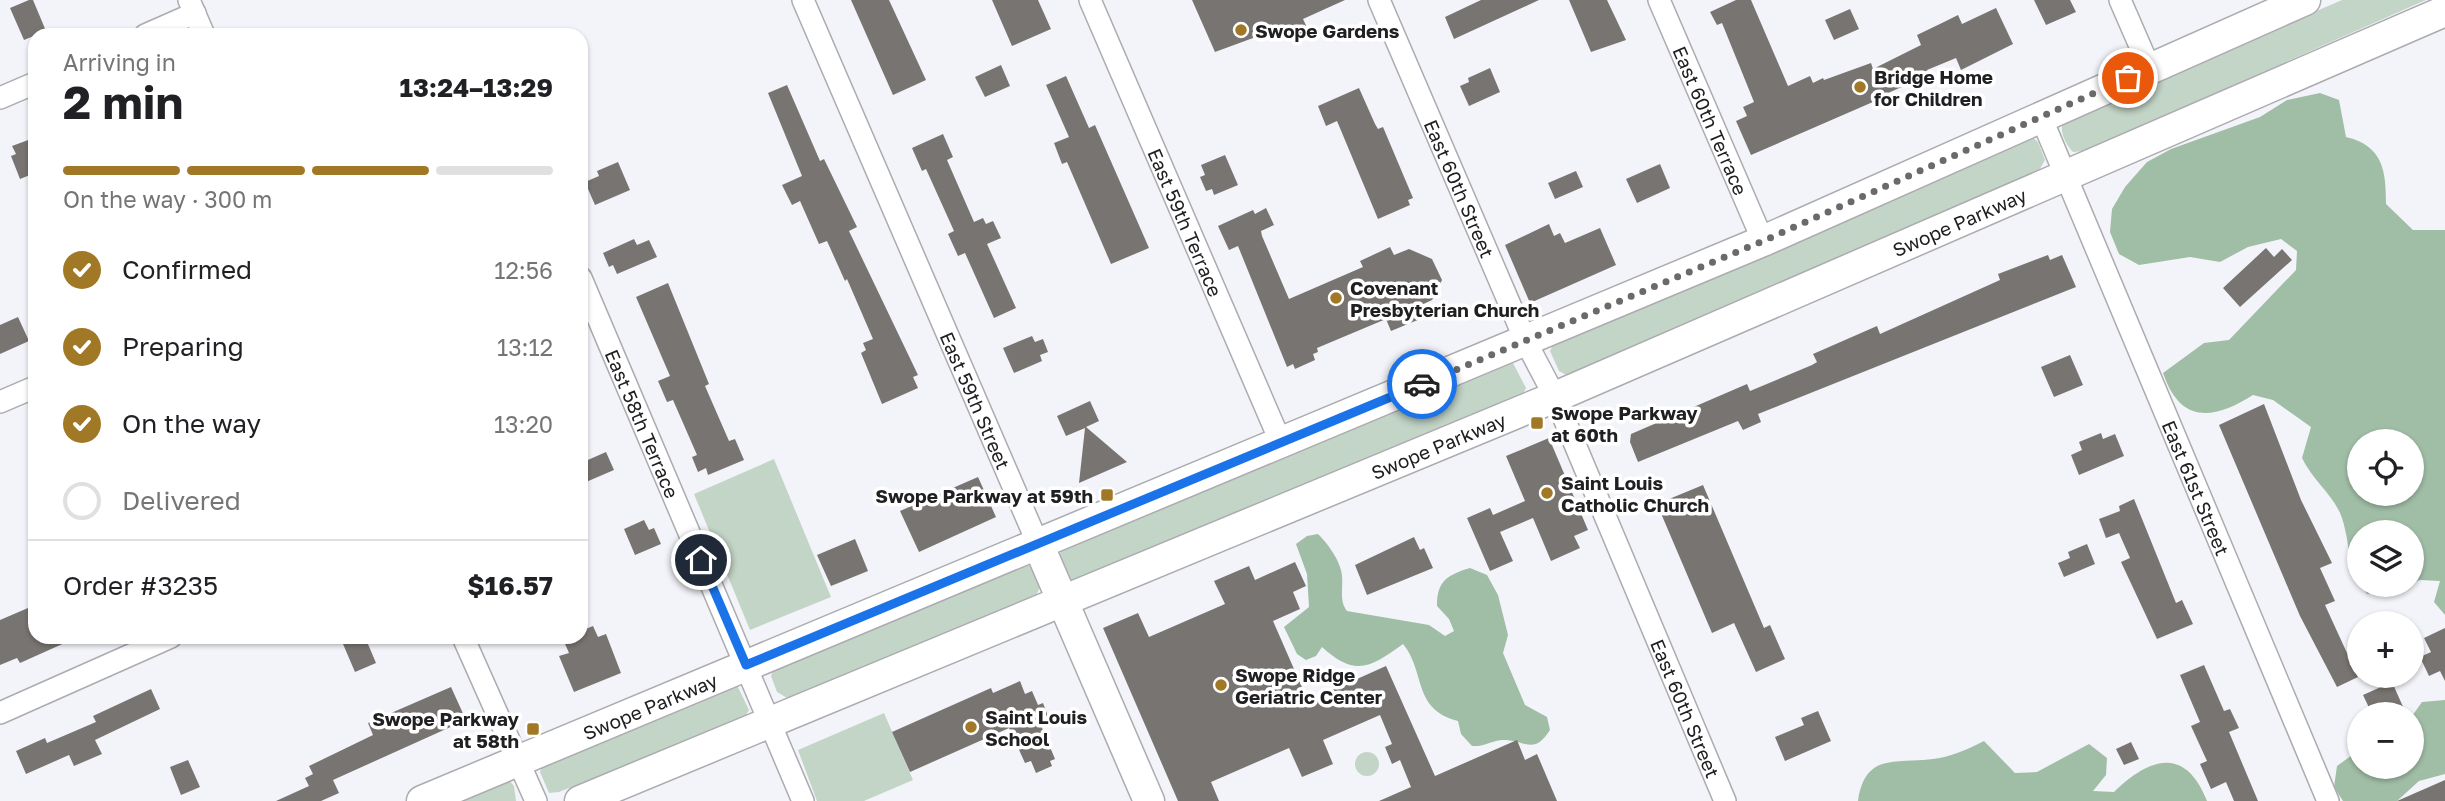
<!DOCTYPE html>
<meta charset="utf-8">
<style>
body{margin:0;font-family:"Golos Text",sans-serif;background:#f2f2f2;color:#202124;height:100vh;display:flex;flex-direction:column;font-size:26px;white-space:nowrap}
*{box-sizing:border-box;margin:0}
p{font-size:23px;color:#757577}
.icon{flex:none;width:38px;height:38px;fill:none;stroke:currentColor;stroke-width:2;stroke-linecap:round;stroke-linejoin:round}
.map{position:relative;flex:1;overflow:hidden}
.sheet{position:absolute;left:28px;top:28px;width:560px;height:616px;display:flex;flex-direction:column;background:#fff;border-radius:21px;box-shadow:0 2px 5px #0004}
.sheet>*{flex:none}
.controls{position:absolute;left:2347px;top:429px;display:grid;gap:14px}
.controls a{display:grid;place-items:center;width:77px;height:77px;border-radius:50%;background:#fff;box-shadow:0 2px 5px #0004;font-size:35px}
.pin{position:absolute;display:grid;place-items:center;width:60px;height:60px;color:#fff;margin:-30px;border:4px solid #fff;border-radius:50%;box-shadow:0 2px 7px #0007}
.courier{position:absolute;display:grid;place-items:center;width:70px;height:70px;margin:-35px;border:5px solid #1a73e8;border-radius:50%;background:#fff;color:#222;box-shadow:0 2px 9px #0007}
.headline em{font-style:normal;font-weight:700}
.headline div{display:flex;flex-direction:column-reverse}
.headline{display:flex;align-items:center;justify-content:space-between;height:119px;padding:0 35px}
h1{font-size:46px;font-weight:700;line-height:52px}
.bar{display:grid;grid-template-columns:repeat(4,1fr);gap:10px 7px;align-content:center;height:84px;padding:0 35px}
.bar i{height:9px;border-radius:5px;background:#e0e0e0}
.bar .on{background:#a07826}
.bar p{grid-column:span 4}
.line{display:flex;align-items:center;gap:18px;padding:0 35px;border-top:2px solid #e0e0e0}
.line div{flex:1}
ol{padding:0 35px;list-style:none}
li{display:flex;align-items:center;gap:21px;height:77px}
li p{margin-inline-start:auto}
li .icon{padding:7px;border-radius:50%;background:#a07826;color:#fff;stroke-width:4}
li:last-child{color:#757577}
li i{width:38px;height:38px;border:4px solid #e0e0e0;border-radius:50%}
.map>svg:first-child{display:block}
.green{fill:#c3d5c7}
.forest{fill:#a0bda5;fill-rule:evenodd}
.building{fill:#787471}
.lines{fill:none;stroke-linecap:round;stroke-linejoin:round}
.street-casing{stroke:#ababb0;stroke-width:24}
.secondary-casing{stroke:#ababb0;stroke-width:33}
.street{stroke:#fff;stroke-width:21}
.secondary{stroke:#fff;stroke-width:30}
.done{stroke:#6a6a6d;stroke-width:7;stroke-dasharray:0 12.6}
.route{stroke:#1a73e8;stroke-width:9}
.poi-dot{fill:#a07826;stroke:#fff;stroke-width:2.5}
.labels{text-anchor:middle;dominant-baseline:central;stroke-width:7;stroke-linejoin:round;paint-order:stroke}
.poi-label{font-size:19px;font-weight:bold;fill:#202022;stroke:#fff;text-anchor:start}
.street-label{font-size:19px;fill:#202022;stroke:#fff}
</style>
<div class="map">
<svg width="2445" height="801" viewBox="0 0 2445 801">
<rect width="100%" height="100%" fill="#f3f4f9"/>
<path class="green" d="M2342,0H2426L2084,151L2073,152C2066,145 2059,132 2063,122L2068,119Z
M2032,137L2038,142L2045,160L2038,172L1568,376L1559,371L1550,351L1554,343Z
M1513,363L1526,388L1523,394L1515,399L1074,580L1068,579L1058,559L1062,549Z
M774,459L831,597L750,630L694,494Z
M1026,565L1031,566L1040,587L1036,596L789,699L777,692L771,676L774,668Z
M737,685L749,710L744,718L559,792L549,793L540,772L543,764Z
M884,713L913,780L864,801H817L798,750Z
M1355 764a12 12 0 1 1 24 0a12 12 0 1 1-24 0Z
M507,778L514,786L516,801H452Z"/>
<path class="forest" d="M2320,93L2339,100L2346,137C2383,146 2386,170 2386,204L2413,230H2445V615L2434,602L2440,581L2420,580L2412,583V532H2359V584L2353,577C2349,558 2348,536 2342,518C2334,495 2313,481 2302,458L2311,427L2273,400L2253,395C2212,421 2180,423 2163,373L2204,343L2229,340L2296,270L2297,251L2281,239L2248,247L2220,262L2190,257L2139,265L2119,254L2110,232L2112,209L2125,187L2147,162L2171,149L2260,117L2287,100ZM2359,441H2412V494H2359Z
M1318,534C1327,543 1336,555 1340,567C1346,583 1337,598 1347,611L1429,625L1445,636L1454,631L1449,619L1437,606C1437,581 1447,575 1470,568L1487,575L1498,595L1508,635L1503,653L1525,705L1547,717L1550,730C1534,754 1529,742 1505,740C1494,739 1485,747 1472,746L1461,734L1458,721C1412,709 1426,672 1403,644C1370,668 1355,677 1322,647L1316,656L1306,660L1297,654L1284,627L1309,607L1307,574L1296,544L1307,536Z
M2360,585V584L2409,585L2395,591L2367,594Z
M2445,700V774L2419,781L2397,801H2343L2334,787L2337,766L2359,750V766H2412V716L2422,702Z
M1984,741L2015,773L2037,772L2089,744L2107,758L2106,775L2093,791L2114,792C2149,758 2185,745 2207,801H1858C1865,752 1896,764 1933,759C1951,757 1968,749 1984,741Z"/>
<path class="building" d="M29,0H33L46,31L24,40L10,8Z
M851,0H889L926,80L893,95Z
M992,0H1038L1051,29L1012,46Z
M1192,0H1345L1303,19L1310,34L1295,41L1288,25L1215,52Z
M1481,0H1539L1454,39L1445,17Z
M1569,0H1607L1626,40L1591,52Z
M1736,0H1751L1788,86L1810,76L1813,83L1823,78L1824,80L1871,63L1873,69L1921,45L1917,35L1944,22L1958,15L1962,24L1996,8L2013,44L1961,70L1956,58L1927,70L1929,75L1888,93L1889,95L1751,155L1736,121L1747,116L1743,107L1754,102L1722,23L1717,25L1710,12Z
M2034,0H2070L2076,12L2046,25Z
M1850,9L1859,29L1834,40L1825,20Z
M1001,65L1010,86L985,97L975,77Z
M1490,68L1500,92L1469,106L1460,86L1469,82L1468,78Z
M1066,76L1089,128L1095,125L1149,248L1111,264L1067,162L1062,164L1054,143L1069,137L1046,85Z
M787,85L820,161L824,159L857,227L849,231L918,375L913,377L918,388L882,404L861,353L866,350L863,343L873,339L847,279L845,281L827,241L819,244L800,201L792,205L782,185L802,176L768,93Z
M1359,88L1375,124L1378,129L1383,127L1413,198L1408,200L1410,205L1378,219L1337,121L1326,126L1318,106Z
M943,134L953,157L947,160L974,222L983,218L986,224L993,221L1001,238L987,244L1016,308L994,318L965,253L958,256L948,234L954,231L926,169L922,171L912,148Z
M31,139L35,149V173L20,179L11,156L16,154L12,146Z
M1225,155L1238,185L1214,195L1212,189L1206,191L1200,177L1205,175L1201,165Z
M618,162L630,190L595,205L585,182L599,176L597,171Z
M1660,164L1670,188L1637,203L1626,179Z
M1576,171L1583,187L1555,199L1548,183Z
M1266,208L1274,225L1261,231L1262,236L1289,299L1363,267L1360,261L1390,247L1394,255L1409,249L1432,259L1442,280L1432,300L1415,308L1420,319L1391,331L1386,319L1317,348L1318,352L1313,354L1315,360L1295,369L1293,364L1287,367L1238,246L1229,250L1218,226L1253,210L1255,214Z
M1549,224L1554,236L1560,233L1565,243L1600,228L1616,265L1530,303L1505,245Z
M634,239L637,245L649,240L657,257L617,274L613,265L609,267L603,253Z
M2266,248L2274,257L2282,249L2292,260L2240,307L2223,288Z
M2048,255L2050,260L2062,255L2076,287L1758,414L1761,422L1743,430L1738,421L1638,462L1630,442L1631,434L1747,384L1750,391L1812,365L1817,362L1813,354L1877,326L1880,334L2000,280L1998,274Z
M668,283L709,384L705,386L729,441L735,439L744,460L708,475L706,468L698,472L692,457L697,455L673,400L667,402L658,381L670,376L636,297Z
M18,317L29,341L0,354V325Z
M1032,336L1035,342L1043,339L1048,352L1040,355L1042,361L1014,373L1003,348Z
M2070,355L2083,385L2054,397L2041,367Z
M1090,401L1099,421L1086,427L1127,462L1079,483L1085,428L1066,436L1057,416Z
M2264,404L2301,500L2332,563L2320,568L2335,601L2325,605L2358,677L2337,687L2300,616L2219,425Z
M2101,433L2103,439L2115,434L2124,456L2079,475L2071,455L2082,450L2079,442Z
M1549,438L1588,530L1574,536L1580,548L1551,561L1533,518L1500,532L1513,561L1490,571L1467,518L1490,508L1493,515L1525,501L1506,456Z
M606,452L614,470L586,482L581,463Z
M978,477L996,517L919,552L900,511Z
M1703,485L1764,628L1770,625L1785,659L1756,672L1734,623L1712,633L1657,504Z
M2134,499L2176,603L2182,600L2193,624L2157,639L2121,562L2130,558L2119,533L2106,538L2099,519L2120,511L2119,506Z
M644,520L649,530L654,528L661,544L635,555L624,529Z
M1414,537L1420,550L1424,548L1433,568L1367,595L1355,565Z
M855,539L868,571L831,586L817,555Z
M2087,544L2095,564L2064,577L2058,563L2070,558L2068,552Z
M1295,562L1306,586L1293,592L1300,609L1273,621L1308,701L1386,666L1435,776L1517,740L1525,760L1537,754L1557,801H1379L1411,787L1400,760L1392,764L1385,747L1392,744L1380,715L1323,740L1333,764L1302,777L1289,748L1211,782L1219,801H1178L1103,628L1138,613L1149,637L1225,604L1214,581L1249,566L1255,580Z
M35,605V637H78L20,663L17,658L0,665V620Z
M593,626L598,637L606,634L621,673L574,692L559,656L569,653L562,637H581V631Z
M2445,628V681L2440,671L2429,676L2420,657L2431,652L2424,638Z
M340,637H365L376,663L355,672Z
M2204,665L2224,711L2230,709L2239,728L2229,732L2258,801H2234L2226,782L2211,789L2200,764L2207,761L2191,726L2200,722L2180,675Z
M1020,681L1025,694L1032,691L1038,705L1043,703L1049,719L1040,723L1055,759L1050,761L1052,766L1036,773L1031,761L1025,763L1009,728L910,772L892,732L991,688L993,693Z
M2392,682L2404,709L2393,714H2372L2363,695Z
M451,687L466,720L333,780L339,793L321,801H276L309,786L305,778L313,774L309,766L373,735L368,723Z
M151,689L160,709L95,740L102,754L74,766L69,755L26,774L16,751L45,738L47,743L96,722L93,716Z
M1818,711L1831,741L1785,761L1775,737L1804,725L1801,718Z
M2131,742L2139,759L2124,765L2116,749Z
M188,760L200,787L181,795L170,767Z
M2445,780V801H2397Z"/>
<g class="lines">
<defs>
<g id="street">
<path d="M189,0L204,35"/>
<path id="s1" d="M803,0L1038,544"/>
<path id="s2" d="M1090,0L1281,443"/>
<path id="s3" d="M1379,0L1526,342L1555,397L1725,801"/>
<path id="s4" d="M1659,0L1763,241"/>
<path d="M2120,0L2150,69"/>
<path d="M145,35L195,13"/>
<path d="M0,98L35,83"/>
<path id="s5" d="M2041,117L2328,801"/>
<path id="s6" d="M581,278L803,801"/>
<path d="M0,402L35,387"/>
<path d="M463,637L536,801"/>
<path d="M0,713L171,637"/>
</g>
<g id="secondary">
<path d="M1038,544L1149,801"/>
<path id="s7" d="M422,801L1763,241L2305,0"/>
<path id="s8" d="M580,801L1555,397L2445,11"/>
</g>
</defs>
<use href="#street" class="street-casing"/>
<use href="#secondary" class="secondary-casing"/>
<use href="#street" class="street"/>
<use href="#secondary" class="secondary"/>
</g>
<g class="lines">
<path class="done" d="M1422,384L1763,241L2128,78"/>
<path class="route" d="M701,560L746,665L1422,384"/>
</g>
<g class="poi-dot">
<circle cx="1241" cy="30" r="7"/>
<circle cx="1860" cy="87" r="7"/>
<circle cx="1336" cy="298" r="7"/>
<rect x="1530" y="416" width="14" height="14" rx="3.5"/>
<circle cx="1547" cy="493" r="7"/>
<rect x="1100" y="488" width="14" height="14" rx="3.5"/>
<circle cx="1221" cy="685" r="7"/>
<circle cx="971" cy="727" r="7"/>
<rect x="526" y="722" width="14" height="14" rx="3.5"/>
</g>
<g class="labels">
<g class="poi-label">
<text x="1255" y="30">Swope Gardens</text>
<text x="1874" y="76">Bridge Home<tspan x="1874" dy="22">for Children</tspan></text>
<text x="1350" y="287">Covenant<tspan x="1350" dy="22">Presbyterian Church</tspan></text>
<text x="1551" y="412">Swope Parkway<tspan x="1551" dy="22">at 60th</tspan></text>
<text x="1561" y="482">Saint Louis<tspan x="1561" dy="22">Catholic Church</tspan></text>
<text x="1093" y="495" text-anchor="end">Swope Parkway at 59th</text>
<text x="1235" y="674">Swope Ridge<tspan x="1235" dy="22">Geriatric Center</tspan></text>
<text x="985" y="716">Saint Louis<tspan x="985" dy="22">School</tspan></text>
<text x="519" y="718" text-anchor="end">Swope Parkway<tspan x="519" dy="22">at 58th</tspan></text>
</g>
<g class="street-label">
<text stroke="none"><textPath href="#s4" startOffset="131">East 60th Terrace</textPath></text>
<text stroke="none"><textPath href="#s3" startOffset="205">East 60th Street</textPath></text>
<text stroke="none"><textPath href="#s2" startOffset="242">East 59th Terrace</textPath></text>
<text stroke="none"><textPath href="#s8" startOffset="1496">Swope Parkway</textPath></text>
<text stroke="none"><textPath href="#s1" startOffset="436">East 59th Street</textPath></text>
<text stroke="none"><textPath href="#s6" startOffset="158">East 58th Terrace</textPath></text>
<text stroke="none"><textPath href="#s8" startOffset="929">Swope Parkway</textPath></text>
<text stroke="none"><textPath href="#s5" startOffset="402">East 61st Street</textPath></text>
<text stroke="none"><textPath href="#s7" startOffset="247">Swope Parkway</textPath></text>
<text stroke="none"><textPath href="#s3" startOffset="772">East 60th Street</textPath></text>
</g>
</g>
</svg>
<div class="controls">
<a><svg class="icon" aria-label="locate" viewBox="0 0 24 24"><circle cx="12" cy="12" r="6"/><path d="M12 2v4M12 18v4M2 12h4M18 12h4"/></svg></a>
<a><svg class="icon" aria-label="layers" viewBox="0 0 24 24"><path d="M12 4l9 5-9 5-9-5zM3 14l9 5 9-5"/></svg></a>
<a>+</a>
<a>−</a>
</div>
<div class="pin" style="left:2128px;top:78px;background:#ea580c"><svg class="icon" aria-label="bag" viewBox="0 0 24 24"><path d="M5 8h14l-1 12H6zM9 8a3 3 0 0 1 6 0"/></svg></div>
<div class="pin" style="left:701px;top:560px;background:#1f2937"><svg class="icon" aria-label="home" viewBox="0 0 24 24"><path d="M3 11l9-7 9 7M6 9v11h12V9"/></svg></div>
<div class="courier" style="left:1422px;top:384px"><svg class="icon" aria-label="car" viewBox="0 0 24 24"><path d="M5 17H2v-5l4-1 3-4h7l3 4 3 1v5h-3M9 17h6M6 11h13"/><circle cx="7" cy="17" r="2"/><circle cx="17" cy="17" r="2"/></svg></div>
<section class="sheet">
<div class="headline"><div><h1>2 min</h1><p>Arriving in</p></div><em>13:24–13:29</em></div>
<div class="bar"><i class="on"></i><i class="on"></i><i class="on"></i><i></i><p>On the way · 300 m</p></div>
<ol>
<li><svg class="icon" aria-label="check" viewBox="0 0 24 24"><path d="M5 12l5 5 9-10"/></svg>Confirmed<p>12:56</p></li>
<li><svg class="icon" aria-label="check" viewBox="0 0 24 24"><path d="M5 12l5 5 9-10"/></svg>Preparing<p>13:12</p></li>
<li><svg class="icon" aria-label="check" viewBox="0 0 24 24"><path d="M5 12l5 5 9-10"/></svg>On the way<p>13:20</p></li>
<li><i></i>Delivered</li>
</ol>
<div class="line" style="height:91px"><div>Order #3235</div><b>$16.57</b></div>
</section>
</div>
